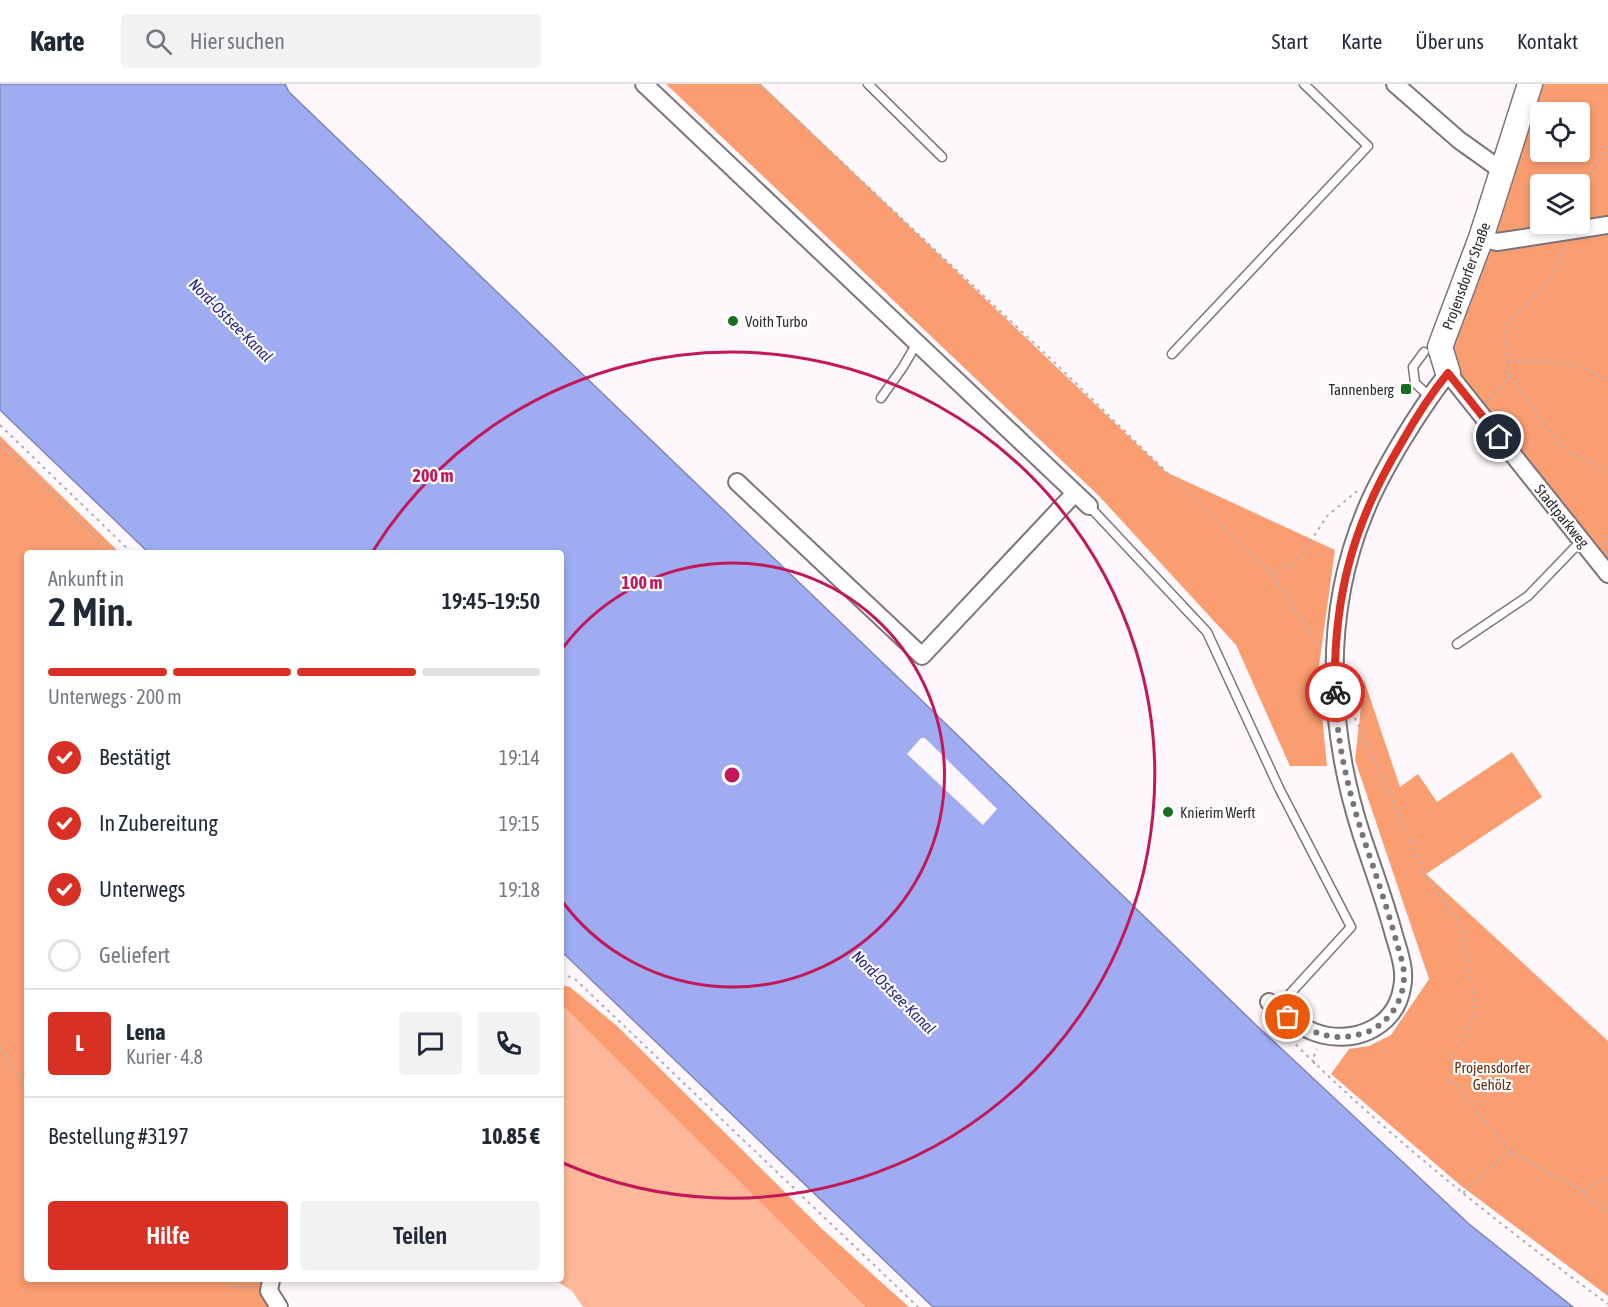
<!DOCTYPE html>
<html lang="de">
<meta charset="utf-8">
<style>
body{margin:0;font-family:"Asap Condensed",sans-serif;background:#f2f2f3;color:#1f2937;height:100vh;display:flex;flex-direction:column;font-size:22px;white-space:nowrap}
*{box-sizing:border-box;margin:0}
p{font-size:20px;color:#747a83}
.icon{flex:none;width:33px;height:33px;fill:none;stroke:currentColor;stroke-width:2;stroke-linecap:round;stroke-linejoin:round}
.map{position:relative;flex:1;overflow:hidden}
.drawer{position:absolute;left:24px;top:466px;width:540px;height:732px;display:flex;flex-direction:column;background:#fff;border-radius:6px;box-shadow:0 3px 9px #0003}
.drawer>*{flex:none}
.tools{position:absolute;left:1530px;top:18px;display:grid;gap:12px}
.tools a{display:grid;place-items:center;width:60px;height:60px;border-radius:6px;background:#fff;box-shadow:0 3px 9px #0003;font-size:30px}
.pin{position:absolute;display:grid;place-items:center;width:51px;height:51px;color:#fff;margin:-26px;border:3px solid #fff;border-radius:50%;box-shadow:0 2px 6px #0007}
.courier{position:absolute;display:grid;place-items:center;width:60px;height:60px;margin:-30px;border:4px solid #d93025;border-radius:50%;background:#fff;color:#222;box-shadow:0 2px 8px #0007}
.overview em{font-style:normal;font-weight:600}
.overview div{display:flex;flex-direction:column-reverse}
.overview{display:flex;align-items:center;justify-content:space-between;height:102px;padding:0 24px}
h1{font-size:39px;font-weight:600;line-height:45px}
.bar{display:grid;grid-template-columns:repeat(4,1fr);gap:9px 6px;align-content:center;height:72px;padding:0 24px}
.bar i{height:8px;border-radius:4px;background:#e0e1e3}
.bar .active{background:#d93025}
.bar p{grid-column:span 4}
.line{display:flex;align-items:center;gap:15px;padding:0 24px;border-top:2px solid #e0e1e3}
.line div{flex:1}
.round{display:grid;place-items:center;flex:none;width:63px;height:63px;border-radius:6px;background:#f2f2f3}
ol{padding:0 24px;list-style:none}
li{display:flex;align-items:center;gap:18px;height:66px}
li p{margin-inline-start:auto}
li .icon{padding:6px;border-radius:50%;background:#d93025;color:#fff;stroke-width:4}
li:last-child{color:#747a83}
li i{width:33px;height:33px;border:3px solid #e0e1e3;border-radius:50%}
.cta{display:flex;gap:12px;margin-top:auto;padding:12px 24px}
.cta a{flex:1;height:69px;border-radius:6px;background:#d93025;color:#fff;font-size:24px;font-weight:600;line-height:69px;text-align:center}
.cta a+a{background:#f2f2f3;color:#1f2937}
header{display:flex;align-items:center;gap:36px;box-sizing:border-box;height:84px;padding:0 30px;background:#fff;border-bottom:2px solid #e0e1e3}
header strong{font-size:28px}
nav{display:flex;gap:33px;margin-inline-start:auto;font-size:21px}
.search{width:420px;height:54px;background:#f2f2f3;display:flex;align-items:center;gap:15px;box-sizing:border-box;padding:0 21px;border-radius:6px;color:#747a83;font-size:22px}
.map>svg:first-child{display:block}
.green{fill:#fcb898}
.forest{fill:#fa9d70;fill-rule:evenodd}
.water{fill:#9facf1;stroke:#7e86b7;stroke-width:1.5}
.pier{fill:#fef8fc}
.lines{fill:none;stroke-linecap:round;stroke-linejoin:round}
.lane-casing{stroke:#7d747a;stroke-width:11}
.street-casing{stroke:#7d747a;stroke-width:20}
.secondary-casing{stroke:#7d747a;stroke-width:27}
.path{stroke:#b2adb0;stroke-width:2;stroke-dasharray:3 4.5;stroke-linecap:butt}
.lane{stroke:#fff;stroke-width:8}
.street{stroke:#fff;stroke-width:16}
.secondary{stroke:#fff;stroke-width:24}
.done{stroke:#797477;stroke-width:6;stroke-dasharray:0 10.8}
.route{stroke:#d93025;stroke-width:8}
.ring{fill:none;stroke:#c2185b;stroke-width:3}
.poi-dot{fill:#14701c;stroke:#fff;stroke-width:2}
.labels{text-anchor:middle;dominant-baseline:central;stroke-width:4.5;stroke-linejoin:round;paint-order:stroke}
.street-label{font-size:15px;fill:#312d2f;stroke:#fff}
.poi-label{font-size:15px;fill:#312d2f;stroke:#fff;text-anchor:start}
.park-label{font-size:15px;fill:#672d0c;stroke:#fff}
.water-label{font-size:16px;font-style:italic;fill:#292688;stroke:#fff}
.centre{fill:#c2185b;stroke:#fff;stroke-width:3}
.ring-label{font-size:18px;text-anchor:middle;font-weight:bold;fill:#c2185b;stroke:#fff;stroke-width:4.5;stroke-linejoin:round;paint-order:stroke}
</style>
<header>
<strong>Karte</strong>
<div class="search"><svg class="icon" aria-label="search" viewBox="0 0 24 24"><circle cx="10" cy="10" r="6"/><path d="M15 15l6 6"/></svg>Hier suchen</div>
<nav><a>Start</a><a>Karte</a><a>Über uns</a><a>Kontakt</a></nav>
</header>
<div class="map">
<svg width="1608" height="1223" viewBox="0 0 1608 1223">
<rect width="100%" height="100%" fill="#fef8fc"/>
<path class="green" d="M561,920L865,1223H583L572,1207L555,1196H561Z"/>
<path class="forest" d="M666,0H761L1166,388L1335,466L1318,589L1327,682H1290L1236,561L1099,412Z
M1538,0H1608V480L1560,415L1464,302L1454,282L1453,259ZM1540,28H1580V68H1540ZM1540,100H1580V140H1540Z
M0,352L120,469L27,470V1196H271L279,1223H0Z
M1364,596L1400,703L1418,690L1437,718L1512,668L1542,713L1426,790L1608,957V1212L1460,1101L1331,990L1349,965L1369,962L1391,951L1429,895L1355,676Z
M561,901L570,903L617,942L822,1145L909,1223H865L561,920Z"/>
<path class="water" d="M0,0H285L289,8L912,607L1256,941L1469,1140L1573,1223H933L561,867V470L149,469L0,326Z"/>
<path class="pier" d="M921,654H925L997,725L983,741L907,670Z"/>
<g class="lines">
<defs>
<path id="lane" d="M868,0L942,73
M1424,268L1413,283L1415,299L1429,312
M1172,270L1368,62L1304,0
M881,314L903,283L917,259
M1089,422L1207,548L1279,704L1351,843L1277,924
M1457,560L1528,512L1582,456"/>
<path id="street" d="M644,0L1089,422
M1395,0L1459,56L1501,86
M1481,154L1497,158L1608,141
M737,398L922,572L1075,409
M1269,918C1283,929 1298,942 1314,948C1351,962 1395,945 1402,904C1406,886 1399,868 1394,851C1385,817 1373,785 1362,752C1328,648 1322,531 1365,428C1374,405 1387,382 1400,360C1415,335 1430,312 1448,289L1608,490
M271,1196L269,1207L279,1223"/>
<path id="secondary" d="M1448,289L1440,263L1481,154L1530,0"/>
</defs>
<use href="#lane" class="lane-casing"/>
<use href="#street" class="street-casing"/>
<use href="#secondary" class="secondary-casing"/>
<path class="path" d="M759,0L1053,277L1271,490L1319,563
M1580,110L1608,62
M1564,163L1550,197L1504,243L1509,291L1560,361L1600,386L1608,384
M1508,277C1534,276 1569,278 1594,288C1599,290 1604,296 1608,300
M1489,316L1509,291
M0,341L133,470
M0,360L113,470
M1604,461L1608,446
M1271,490L1297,478L1327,432L1357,407
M1352,627L1426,793L1460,839L1473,907L1474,929L1466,951L1450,973V994L1510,1068L1582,1107L1608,1128
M926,655L944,638
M561,889L576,896L918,1223
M1285,950C1384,1049 1495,1138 1608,1220
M0,963L27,1008
M1314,980V972L1317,965
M1582,1107L1608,1094
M1463,1109L1510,1068
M222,1196L234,1202L253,1204"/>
<use href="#lane" class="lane"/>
<use href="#street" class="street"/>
<use href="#secondary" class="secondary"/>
</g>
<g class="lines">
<path class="done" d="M1288,933C1310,949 1334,958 1361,950C1387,943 1404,918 1404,892C1404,880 1399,868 1396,856C1389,831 1381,806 1373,782C1353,725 1337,668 1335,608"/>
<path class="route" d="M1335,608C1333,513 1353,439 1402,358C1416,333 1430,311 1448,289L1499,353"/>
</g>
<g class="ring">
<path d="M562 565A212 212 0 1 1 562 817"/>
<path d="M373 467A423 423 0 1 1 563 1079"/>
</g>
<g class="poi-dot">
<circle cx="733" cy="237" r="6"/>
<rect x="1400" y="299" width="12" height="12" rx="3"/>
<circle cx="1168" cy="728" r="6"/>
</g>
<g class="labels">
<g class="street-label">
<text transform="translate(1466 192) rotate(-70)">Projensdorfer Straße</text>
<text transform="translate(1562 432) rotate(51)">Stadtparkweg</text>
</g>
<g class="poi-label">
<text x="745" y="237">Voith Turbo</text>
<text x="1394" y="305" text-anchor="end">Tannenberg</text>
<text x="1180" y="728">Knierim Werft</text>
</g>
<g class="park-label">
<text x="1492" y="983">Projensdorfer<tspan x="1492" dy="17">Gehölz</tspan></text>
</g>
<g class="water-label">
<text transform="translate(231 236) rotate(45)">Nord-Ostsee-Kanal</text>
<text transform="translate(894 908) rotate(45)">Nord-Ostsee-Kanal</text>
</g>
</g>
<circle cx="732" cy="691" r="9" class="centre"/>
<g class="ring-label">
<text x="433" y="398">200 m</text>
<text x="642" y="505">100 m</text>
</g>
</svg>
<div class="tools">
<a><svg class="icon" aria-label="locate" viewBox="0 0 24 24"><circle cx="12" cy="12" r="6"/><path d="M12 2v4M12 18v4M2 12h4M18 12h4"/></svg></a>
<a><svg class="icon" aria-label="layers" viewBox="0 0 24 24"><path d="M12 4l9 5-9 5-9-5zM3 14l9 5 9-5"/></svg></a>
</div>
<div class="pin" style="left:1288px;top:933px;background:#ea580c"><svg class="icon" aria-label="bag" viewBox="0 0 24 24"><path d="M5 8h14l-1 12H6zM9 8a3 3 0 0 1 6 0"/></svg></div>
<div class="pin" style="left:1499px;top:353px;background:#1f2937"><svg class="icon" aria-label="home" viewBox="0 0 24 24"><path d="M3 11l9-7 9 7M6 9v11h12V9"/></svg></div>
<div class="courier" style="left:1335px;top:608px"><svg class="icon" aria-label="bike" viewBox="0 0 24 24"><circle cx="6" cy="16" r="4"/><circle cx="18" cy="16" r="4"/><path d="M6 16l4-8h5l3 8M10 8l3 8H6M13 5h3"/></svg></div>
<section class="drawer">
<div class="overview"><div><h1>2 Min.</h1><p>Ankunft in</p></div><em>19:45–19:50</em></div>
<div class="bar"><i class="active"></i><i class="active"></i><i class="active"></i><i></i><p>Unterwegs · 200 m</p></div>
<ol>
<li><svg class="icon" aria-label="check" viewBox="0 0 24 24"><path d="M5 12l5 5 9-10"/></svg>Bestätigt<p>19:14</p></li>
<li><svg class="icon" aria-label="check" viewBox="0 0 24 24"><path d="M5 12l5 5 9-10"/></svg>In Zubereitung<p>19:15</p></li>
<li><svg class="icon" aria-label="check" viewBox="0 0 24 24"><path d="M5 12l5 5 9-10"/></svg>Unterwegs<p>19:18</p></li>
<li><i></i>Geliefert</li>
</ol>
<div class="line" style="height:108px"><b class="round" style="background:#d93025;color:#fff">L</b><div><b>Lena</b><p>Kurier · 4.8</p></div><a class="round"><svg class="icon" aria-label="chat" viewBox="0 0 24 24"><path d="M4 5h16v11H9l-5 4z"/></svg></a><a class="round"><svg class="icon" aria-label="phone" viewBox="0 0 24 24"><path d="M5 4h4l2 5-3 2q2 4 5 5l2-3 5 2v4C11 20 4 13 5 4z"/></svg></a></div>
<div class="line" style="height:78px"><div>Bestellung #3197</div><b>10.85 €</b></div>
<div class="cta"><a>Hilfe</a><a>Teilen</a></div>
</section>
</div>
